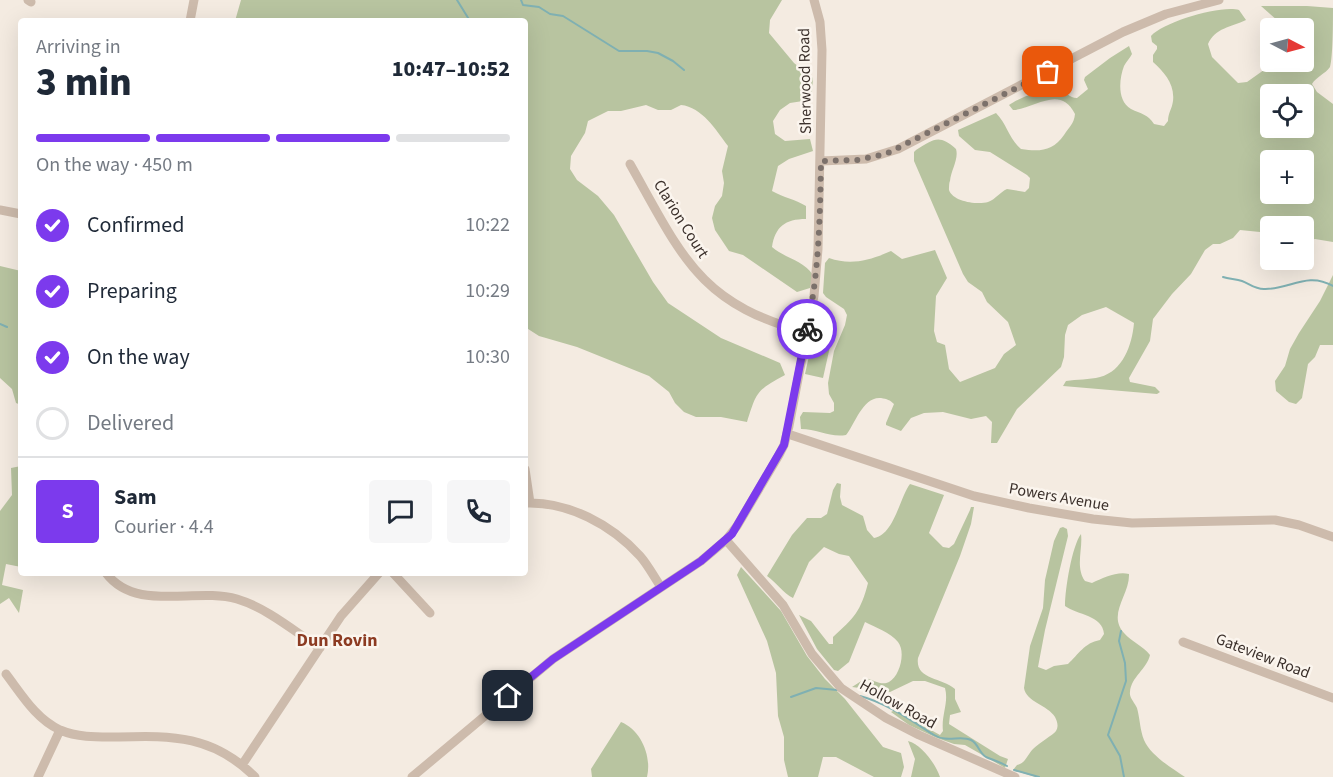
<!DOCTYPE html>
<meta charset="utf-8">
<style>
body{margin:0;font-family:"Source Sans 3",sans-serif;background:#f6f6f7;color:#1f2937;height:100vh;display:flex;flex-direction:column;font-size:22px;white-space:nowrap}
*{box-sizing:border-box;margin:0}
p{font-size:20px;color:#747a83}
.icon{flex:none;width:33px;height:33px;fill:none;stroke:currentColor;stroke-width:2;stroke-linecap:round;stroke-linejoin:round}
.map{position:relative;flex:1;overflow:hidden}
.side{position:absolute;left:18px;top:18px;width:510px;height:558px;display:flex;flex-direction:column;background:#fff;border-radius:6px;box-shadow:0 6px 24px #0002}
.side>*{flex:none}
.needle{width:39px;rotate:96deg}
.fabs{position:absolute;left:1260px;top:18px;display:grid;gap:12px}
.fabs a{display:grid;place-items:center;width:54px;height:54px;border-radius:6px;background:#fff;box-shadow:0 6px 24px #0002;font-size:30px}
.pin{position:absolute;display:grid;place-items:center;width:51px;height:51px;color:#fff;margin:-26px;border-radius:12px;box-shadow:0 3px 9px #0006}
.courier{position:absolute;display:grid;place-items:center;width:60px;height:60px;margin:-30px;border:4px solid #7c3aed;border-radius:50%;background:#fff;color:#222;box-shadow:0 2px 8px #0007}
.overview em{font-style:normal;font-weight:800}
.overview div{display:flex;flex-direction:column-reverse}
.overview{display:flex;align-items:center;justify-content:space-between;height:102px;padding:0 18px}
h1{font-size:39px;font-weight:800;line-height:45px}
.bar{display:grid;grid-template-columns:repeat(4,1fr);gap:9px 6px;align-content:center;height:72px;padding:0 18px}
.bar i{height:8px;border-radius:4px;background:#e0e1e3}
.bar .current{background:#7c3aed}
.bar p{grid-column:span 4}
.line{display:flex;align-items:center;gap:15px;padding:0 18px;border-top:2px solid #e0e1e3}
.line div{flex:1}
.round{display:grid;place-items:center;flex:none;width:63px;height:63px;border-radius:6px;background:#f6f6f7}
ol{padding:0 18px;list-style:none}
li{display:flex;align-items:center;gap:18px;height:66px}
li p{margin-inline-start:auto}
li .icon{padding:6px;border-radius:50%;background:#7c3aed;color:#fff;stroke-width:4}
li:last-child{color:#747a83}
li i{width:33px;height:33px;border:3px solid #e0e1e3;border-radius:50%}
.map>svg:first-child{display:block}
.green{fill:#b8c4a0;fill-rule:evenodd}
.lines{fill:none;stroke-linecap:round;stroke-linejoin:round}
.stream{stroke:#7fb0b2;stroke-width:2}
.minor{stroke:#cdbbac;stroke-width:9}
.done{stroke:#7c716b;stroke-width:6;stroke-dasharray:0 10.8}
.route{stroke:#7c3aed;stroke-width:8}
.labels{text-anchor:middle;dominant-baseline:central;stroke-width:5;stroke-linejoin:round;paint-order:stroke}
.street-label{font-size:16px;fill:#3b302b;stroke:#fbf5ee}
.neighbourhood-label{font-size:18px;font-weight:bold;fill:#8c3b22;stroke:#fbf5ee}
</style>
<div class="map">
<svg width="1333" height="777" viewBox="0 0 1333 777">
<rect width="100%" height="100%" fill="#f4ebe1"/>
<path class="green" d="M241,0H782L770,20L769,33L794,63L813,78L812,91L803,101L790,103L780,110L773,121L775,134L785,141L810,139L813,151L789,159L778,166L772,191C784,198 795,199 806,206V219C785,219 775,227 772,247C786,259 803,260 813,275L810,288L797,292L743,255L729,251L715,230L712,218L715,206L722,196L724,183L722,171L728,146C716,130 702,107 681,105L671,110H658L646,105L621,111H608L588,121L585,133L571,156L570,169L577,180L598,196L614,215L653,282L668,303L721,338L780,363L785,375C756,391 757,391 747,422L721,417H696L684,412L675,403L669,392L649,376L577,347L539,336L525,327V21H235Z
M1261,6H1307L1333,8C1333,22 1333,56 1330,67C1325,74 1316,77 1312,84L1317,92L1333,104V242L1315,239L1304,242V226H1270V233L1240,230L1233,238L1220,244H1213L1205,250L1191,274L1172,294L1153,319L1150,341L1129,378L1130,382L1155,387L1160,392L1157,394L1063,386L1066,381C1077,379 1089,380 1100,377C1123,371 1132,345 1134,323L1106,307L1082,315L1068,325L1065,335L1064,357L1061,367L1017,409L997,443H991L992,422L986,416L971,419L943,412L924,413L911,418L901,431L886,425V423L894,404C890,400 887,399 881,398C863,396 855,424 846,435C831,438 817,429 801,429L800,417L803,412L830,413L834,411V403L829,394L828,383L834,351L845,325L847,315L844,309L826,297L823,293L825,263L829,258C851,266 871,260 891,251L902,259L935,250L947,278L936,296L934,331L937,342L945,345L949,369L960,382L995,368L1004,354L1016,345L1008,322L987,302L982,292L968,282L963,274L914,161V152L916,150C934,139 939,134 956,149C959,159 951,170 950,181C949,182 949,189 949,190C953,202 978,205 988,202C996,199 1000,192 1007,189L1025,192L1029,188L1030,178L1027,175L990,152L975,150L959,136L958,130L996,113C1007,124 1009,139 1021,149C1040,152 1053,151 1064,135C1069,127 1074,124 1075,114C1060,84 1035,109 1013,110L1009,105C1020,97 1047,87 1060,90C1067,92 1069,98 1077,98L1088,89L1084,80L1085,77L1110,58L1129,46L1132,54C1130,58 1126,62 1124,66C1119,79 1117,101 1131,109C1141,114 1148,114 1154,124L1164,126L1168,121C1168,113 1172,109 1173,101C1175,84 1164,72 1153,62V55L1157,49V46L1152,42L1151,36C1164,22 1220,5 1239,10L1246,20C1231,27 1215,28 1208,44L1212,57L1238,83L1247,82L1275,62H1304V28H1286ZM1270,94H1304V128H1270ZM1270,160H1304V194H1270Z
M0,266L21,271V405L16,403L12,389L0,378Z
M1333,275V345H1320L1315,357L1308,364L1302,398L1296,404L1289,402L1276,391L1275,381L1285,366L1290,349L1299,333L1320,301Z
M813,338L831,342L823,378L805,374Z
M21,466V567L6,564L2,585L23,590L19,613L9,598L0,604V511L12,495L11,468Z
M837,483L841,484L840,497L842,505L863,516L867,530L874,538C894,535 900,497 910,484L944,495L929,533L943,547L949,548L954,544L970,510L971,507H974L971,524L960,556L918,658C915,680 941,677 955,689V699L961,712L950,715L949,724L1000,756L1008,759L1005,768L965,745L954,744L937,738L909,725L891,712L895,710L940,735L943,731C941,715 949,703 945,688L925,681H913L890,692L852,687L866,678C873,680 882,686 889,682C900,676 906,652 898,642C891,633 875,627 865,622L849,662L838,671L834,670L817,649L799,615L811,621L829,644H833V637C854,618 861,611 868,583L849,556L839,554L824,547L809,562L793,598C783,593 777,583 767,576L792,535L807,518H821L827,514L833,490Z
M1063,527L1067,529L1068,536L1045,630L1038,667L1046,670L1054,666L1068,664C1079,654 1084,643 1100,640L1104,634C1103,615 1077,615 1065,606C1065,589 1072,546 1081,534C1083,549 1075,567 1085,581L1092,583C1103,578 1117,571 1129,574C1130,595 1107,614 1124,633C1132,642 1143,646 1150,655C1147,669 1131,677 1130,692C1129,698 1135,703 1137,708C1140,719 1140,730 1144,740C1151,756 1172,768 1185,777H1036L1013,770L1017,765C1026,763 1027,755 1033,749C1039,743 1053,735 1056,731C1059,726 1057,721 1055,717C1048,705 1026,702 1024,688L1030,646L1043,608L1045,580L1054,541L1060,528Z
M741,567L781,611L807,656L825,679L845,699L883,747L901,753L904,767L901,777H874L836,757H823L818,777H788L784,760V737L778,716L776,673L767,641L737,575Z
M621,722C641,730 652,756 647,777H592L591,769Z
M908,741C922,745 935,763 940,777H911L915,759Z"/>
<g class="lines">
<path class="stream" d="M457,0L470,21
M521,0L523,5L539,7L550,14L563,16L619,51H647L658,53L673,61L684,70
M1223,277C1229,279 1236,279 1242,281C1250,284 1254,289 1264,289C1289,290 1307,271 1333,286
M0,324L7,327
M19,338L21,340
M1121,631L1119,641L1125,663L1126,681L1108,735L1120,756L1124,777
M860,696C887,703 912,721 934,735C947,743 960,735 971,740C978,743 979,753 986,757C993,760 1000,762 1007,766
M791,697L816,688L837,690
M1014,770L1039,777"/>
<path class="minor" d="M28,0L31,2
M190,21L194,0
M821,161L866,159L898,149L1123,32L1166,14L1219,0
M630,164C681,254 698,304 806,332
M0,210L21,214
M788,434L974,496L1029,508L1093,519L1132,523L1275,520L1299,525L1333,537
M525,469L530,503
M525,503C568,501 612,525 640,556C648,565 654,577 661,587
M726,540L783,605L812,654L841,688L886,718L919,735L1015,777
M106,573C136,613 195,587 237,599C267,608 294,631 320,648
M393,573L430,613
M1183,642L1333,698
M6,674C22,695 36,719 60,730C79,738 99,737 119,737C173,735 214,736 255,777
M242,765L341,616L379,573
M38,777L60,730
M412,777L553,659L701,561L726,540L737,526L779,455L784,445L789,426L814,296L818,249L822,50L820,22L814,0"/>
</g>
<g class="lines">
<path class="done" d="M807,329C819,273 820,218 821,161L857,160L886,154L1048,72"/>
<path class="route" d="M508,696L553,659L701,561L732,534L784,445L807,329"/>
</g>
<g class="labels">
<g class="street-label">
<text transform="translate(805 81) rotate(-91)">Sherwood Road</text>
<text transform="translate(681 219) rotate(58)">Clarion Court</text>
<text transform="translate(1059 497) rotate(10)">Powers Avenue</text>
<text transform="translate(1263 656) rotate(21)">Gateview Road</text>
<text transform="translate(898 704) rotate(29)">Hollow Road</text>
</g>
<g class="neighbourhood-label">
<text x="337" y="640">Dun Rovin</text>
</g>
</g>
</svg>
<div class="fabs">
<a><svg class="needle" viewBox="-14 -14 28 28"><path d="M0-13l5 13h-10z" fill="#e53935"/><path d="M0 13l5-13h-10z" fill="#747a83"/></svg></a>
<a><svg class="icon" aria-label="locate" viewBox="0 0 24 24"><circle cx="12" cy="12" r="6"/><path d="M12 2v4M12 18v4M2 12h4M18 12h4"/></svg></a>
<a>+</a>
<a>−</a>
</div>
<div class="pin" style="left:1048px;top:72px;background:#ea580c"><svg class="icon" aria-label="bag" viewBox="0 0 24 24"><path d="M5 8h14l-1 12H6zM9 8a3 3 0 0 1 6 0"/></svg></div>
<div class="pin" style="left:508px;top:696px;background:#1f2937"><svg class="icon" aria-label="home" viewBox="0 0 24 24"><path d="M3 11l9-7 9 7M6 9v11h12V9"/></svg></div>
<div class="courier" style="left:807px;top:329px"><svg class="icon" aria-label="bike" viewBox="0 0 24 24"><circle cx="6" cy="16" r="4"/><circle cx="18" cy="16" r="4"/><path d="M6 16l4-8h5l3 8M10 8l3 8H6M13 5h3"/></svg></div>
<section class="side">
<div class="overview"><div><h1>3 min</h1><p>Arriving in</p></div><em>10:47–10:52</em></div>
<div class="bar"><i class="current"></i><i class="current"></i><i class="current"></i><i></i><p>On the way · 450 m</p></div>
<ol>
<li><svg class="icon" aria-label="check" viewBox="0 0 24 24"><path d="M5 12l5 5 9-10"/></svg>Confirmed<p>10:22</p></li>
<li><svg class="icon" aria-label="check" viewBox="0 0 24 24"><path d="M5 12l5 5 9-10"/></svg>Preparing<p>10:29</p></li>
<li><svg class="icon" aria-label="check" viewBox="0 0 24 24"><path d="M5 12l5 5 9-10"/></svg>On the way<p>10:30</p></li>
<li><i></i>Delivered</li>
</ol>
<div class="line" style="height:108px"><b class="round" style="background:#7c3aed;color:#fff">S</b><div><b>Sam</b><p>Courier · 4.4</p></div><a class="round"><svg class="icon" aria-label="chat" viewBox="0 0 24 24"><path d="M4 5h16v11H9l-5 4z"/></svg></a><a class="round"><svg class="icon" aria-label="phone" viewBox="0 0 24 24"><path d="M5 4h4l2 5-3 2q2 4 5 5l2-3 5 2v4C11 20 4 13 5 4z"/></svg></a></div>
</section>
</div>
